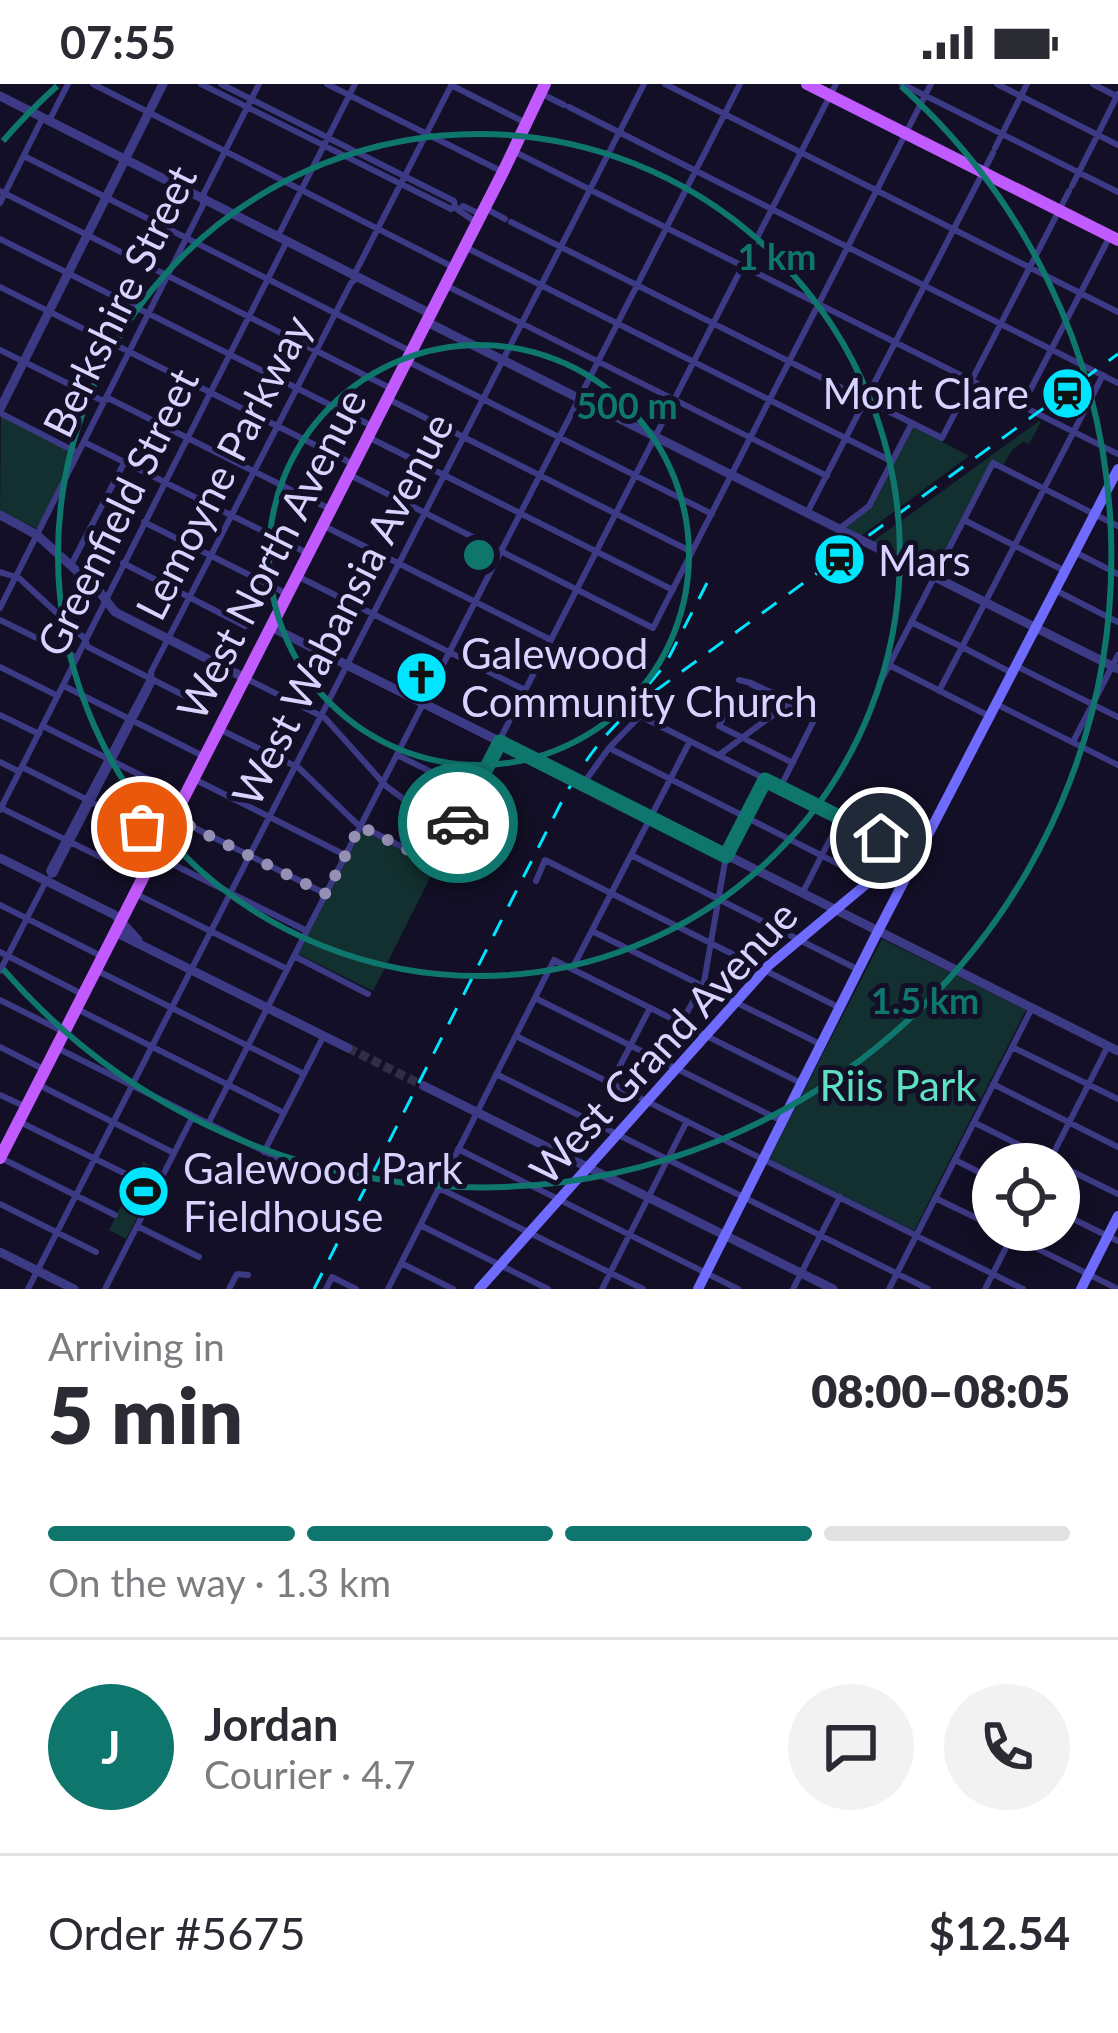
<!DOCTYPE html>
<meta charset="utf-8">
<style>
body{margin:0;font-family:Lato,sans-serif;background:#f2f2f3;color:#2b2b33;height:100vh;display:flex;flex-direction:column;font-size:45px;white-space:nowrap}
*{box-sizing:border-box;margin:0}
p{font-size:39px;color:#7c7c81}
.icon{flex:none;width:66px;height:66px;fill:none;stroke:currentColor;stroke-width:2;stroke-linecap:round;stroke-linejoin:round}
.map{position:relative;height:1205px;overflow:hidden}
.panel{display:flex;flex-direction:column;background:#fff;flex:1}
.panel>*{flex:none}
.fabs{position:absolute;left:972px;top:1059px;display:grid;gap:24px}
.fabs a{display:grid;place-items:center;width:108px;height:108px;border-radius:50%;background:#fff;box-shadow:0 6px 18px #0003;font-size:60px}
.pin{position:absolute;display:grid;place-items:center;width:102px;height:102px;color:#fff;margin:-51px;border:6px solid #fff;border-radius:50%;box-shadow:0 3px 12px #0007}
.courier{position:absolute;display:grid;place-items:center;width:120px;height:120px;margin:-60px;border:9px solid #0f766e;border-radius:50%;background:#fff;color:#222;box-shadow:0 3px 15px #0007}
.head em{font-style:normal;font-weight:800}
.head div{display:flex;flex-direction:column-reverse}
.head{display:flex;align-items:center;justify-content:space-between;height:204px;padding:0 48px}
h1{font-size:78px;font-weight:800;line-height:90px}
.bar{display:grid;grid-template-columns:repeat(4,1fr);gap:18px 12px;align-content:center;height:144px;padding:0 48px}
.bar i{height:15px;border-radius:9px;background:#e1e1e2}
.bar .current{background:#0f766e}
.bar p{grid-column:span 4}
.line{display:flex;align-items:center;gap:30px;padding:0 48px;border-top:3px solid #e1e1e2}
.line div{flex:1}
.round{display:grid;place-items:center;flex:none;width:126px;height:126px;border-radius:63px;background:#f2f2f3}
.status{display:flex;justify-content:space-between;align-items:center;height:84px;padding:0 60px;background:#fff;direction:ltr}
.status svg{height:33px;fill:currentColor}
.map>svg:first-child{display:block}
.green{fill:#12302f}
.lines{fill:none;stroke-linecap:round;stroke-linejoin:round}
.stream{stroke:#0c2248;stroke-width:3}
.tertiary-tunnel{stroke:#312d47;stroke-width:9;stroke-dasharray:9 4.5;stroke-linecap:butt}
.minor{stroke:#3d3a85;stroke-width:6}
.tertiary{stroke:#3d3a85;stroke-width:9}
.secondary{stroke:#6f6bff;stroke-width:10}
.primary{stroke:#c25bff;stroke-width:12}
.rail{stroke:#00e5ff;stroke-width:3;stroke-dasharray:18 15;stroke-linecap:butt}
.done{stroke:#948fb3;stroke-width:12;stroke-dasharray:0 21.6}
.route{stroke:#0f766e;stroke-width:15}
.ring{fill:none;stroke:#0f766e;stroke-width:6}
.labels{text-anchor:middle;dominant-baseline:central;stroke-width:10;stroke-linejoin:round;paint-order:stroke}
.street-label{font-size:42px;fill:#d9d4ff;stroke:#130f26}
.poi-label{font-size:42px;fill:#d9d4ff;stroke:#130f26;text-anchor:start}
.park-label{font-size:42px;fill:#5fe0c0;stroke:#130f26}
.centre{fill:#0f766e;stroke:#130f26;stroke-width:6}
.ring-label{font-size:36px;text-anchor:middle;font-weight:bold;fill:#0f766e;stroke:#130f26;stroke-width:10;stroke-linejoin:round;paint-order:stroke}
</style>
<div class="status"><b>07:55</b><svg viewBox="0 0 49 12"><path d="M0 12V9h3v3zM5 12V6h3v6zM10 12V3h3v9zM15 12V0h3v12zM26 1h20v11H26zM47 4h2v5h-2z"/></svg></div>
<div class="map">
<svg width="1118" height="1205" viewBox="0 0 1118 1205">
<rect width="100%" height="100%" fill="#130f26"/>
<path class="green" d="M1,332L75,370L38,445L0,428Z
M1039,337L1041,338L1029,360L1023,358L1012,366L1003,382L993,377L934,488L872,458Z
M913,342L969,372L861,452L845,443L870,425Z
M361,746L436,782L373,907L298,870Z
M882,855L1026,926L914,1147L769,1075Z
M143,1078L161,1086L126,1155L109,1146Z"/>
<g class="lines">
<path class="stream" d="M883,909L878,917L885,923"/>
<path class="tertiary-tunnel" d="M348,964L424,1002"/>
<path class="minor" d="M93,0L453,183
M201,0L451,125L455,123
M221,0L454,117L455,123
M327,0L501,87
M665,0L1118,228
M902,0L1118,108
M997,0L1118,61
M1093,0L1118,13
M451,1L528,40
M544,11L564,21
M569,23L1118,299
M49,37L68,0
M995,64L1027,0
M515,68L1118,370
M24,72L412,268
M1072,102L1118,10
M0,107L392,305
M0,119L43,33
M485,124L505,135
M476,138L458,126L463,122L478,129
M511,138L942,354L1069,107
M278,152L355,0
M0,155L372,342
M465,163L891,377
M354,191L452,0
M445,201L827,392
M0,203L351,379
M0,266L101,316L110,315L305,413
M407,277L712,430
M388,315L692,468
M1022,322L1110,152
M0,329L78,369
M370,354L673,506
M84,358L305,468
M350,391L653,544L931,0
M310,415L328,424
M807,429L993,69
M964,436L1065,487
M144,438L285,509
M324,442L551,556
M839,445L869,422L912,339
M1075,468L1118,490
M123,479L245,542
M71,481L124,379
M0,488L19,494L84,554L88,563L201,620
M297,492L525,606
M1055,506L1118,538
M0,524L203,121L204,109L259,0
M0,536L77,574
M911,538L960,562
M963,561L1103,291
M964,564L1012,589
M889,581L987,631
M1016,582L1118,633
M0,583L58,612
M247,595L325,634L386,702L452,751
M739,596L751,599
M751,599L785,615L786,618L751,600Z
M880,599L993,379L1118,442
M64,602L205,673
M939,607L961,565
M996,620L1118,681
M0,631L39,650
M772,632L738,614H733L719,642L793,679
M43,642L158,700
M219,645L299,684L357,740L436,780L836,0
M1073,658L1118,571
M609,664L868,795
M397,671L474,709
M719,671L789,619
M0,678L18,687
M22,683L163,754
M194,695L345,771
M583,700L609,664L640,632L901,763
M163,703L181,712
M780,704L817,630L786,618
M1,724L143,794
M0,726L287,157
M177,735L326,810
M154,771L307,847
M631,771L859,886
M51,791L54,790L152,599L151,588L351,199L356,195
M51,791L49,787L150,595
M536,797L545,776L838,923
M802,810L841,734
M138,811L287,885
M0,821L103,873
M592,847L820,960
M0,868L82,910
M294,872L368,910
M572,885L689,659
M0,887L46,797
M98,887L304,990
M535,914L782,1037
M0,916L64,948
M79,926L284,1029
M681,939L704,898L726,772L765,696
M516,952L1023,1205
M0,963L45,986
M1012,963L1118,1015
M59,965L284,1077
M496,990L928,1205
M611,999L650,924
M993,1000L1118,1063
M41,1002L174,1069
M0,1011L24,1022
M22,1039L134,1094
M975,1039L1058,1080
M208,1040L740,0
M458,1065L738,1205
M264,1068L323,953
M3,1075L115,1131
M955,1076L993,1095
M1048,1080L1108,962
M1059,1081L1118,1110
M439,1104L643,1205
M935,1114L993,1142
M0,1120L96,1168
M1059,1128L1118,1157
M420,1141L548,1205
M137,1142L199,1173
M1000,1146L1118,1205
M401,1179L453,1205
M28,1205L644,0
M105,1205L193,1032
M229,1205L237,1190L248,1191
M326,1205L332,1193L356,1205
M388,1205L554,876L801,999
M602,1205L687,1037
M793,1205L840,1113
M889,1205L1032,924
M985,1205L1015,1146"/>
<path class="tertiary" d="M0,12L431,230
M427,238L1118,585
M0,325L163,0
M0,431L37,451L99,507L115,528L245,594
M271,543L1118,967
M0,774L115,831L138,856
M115,848L348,964
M424,1002L833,1205
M0,1168L74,1205"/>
<path class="secondary" d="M479,1205L768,882L870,797L901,764L928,741
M698,1205L876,851L1118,385
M1081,1205L1118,1132"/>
<path class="primary" d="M807,0L1118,156
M0,1074L503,88L545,0"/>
<path class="rail" d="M649,600L665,581L708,497
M314,1205L560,721C582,678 608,643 647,613L1118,270"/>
</g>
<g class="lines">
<path class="done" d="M142,743L164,754L174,734L326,810L360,742L436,780L458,739"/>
<path class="route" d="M458,739L500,658L726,772L765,696L881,754"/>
</g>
<g class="ring">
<circle cx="479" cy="471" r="210"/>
<circle cx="479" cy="471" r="421"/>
<path d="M3 57A631 631 0 0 1 57 2M901 2A631 631 0 1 1 3 885"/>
</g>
<defs>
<symbol id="station-disc" viewBox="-11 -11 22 22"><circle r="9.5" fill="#00e5ff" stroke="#130f26"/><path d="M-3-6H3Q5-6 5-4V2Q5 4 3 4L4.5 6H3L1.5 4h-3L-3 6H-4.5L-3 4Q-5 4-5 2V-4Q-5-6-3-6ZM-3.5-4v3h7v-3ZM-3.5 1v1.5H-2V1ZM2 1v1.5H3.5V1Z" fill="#111"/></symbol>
<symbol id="church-disc" viewBox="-11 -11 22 22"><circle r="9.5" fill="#00e5ff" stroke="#130f26"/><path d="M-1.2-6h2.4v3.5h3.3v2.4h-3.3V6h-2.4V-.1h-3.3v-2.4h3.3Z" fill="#111"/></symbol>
<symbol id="stadium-disc" viewBox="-11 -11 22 22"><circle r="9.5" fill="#00e5ff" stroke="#130f26"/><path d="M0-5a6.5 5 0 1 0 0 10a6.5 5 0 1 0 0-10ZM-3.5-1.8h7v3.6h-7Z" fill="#111"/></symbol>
</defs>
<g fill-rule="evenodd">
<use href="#station-disc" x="1038" y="280" width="59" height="59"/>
<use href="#station-disc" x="810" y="446" width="59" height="59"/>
<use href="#church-disc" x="392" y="564" width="59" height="59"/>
<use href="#stadium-disc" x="114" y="1078" width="59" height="59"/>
</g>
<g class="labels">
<g class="street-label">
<text transform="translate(119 217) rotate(-64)">Berkshire Street</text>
<text transform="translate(223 383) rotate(-63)">Lemoyne Parkway</text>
<text transform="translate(117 428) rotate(-64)">Greenfield Street</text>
<text transform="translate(271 470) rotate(-63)">West North Avenue</text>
<text transform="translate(342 525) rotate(-63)">West Wabansia Avenue</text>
<text transform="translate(663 958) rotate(-47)">West Grand Avenue</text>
</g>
<g class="poi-label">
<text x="1029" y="309" text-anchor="end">Mont Clare</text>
<text x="878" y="476">Mars</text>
<text x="461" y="569">Galewood<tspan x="461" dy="48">Community Church</tspan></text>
<text x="183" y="1084">Galewood Park<tspan x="183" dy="48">Fieldhouse</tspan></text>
</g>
<g class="park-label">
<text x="898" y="1001">Riis Park</text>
</g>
</g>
<circle cx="479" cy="471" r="18" class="centre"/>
<g class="ring-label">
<text x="777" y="186">1 km</text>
<text x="627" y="335">500 m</text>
<text x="925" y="930">1.5 km</text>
</g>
</svg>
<div class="fabs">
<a><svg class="icon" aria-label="locate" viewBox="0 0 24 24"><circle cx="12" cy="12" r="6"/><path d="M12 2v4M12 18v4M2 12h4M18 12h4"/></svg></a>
</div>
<div class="pin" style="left:142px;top:743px;background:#ea580c"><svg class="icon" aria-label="bag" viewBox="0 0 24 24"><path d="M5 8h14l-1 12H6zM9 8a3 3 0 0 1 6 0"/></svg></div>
<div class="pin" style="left:881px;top:754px;background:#1f2937"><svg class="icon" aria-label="home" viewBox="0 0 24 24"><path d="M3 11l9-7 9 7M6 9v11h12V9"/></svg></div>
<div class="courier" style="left:458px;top:739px"><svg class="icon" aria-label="car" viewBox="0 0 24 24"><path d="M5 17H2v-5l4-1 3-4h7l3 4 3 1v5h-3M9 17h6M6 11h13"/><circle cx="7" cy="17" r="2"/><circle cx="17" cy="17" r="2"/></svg></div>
</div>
<section class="panel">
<div class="head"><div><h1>5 min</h1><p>Arriving in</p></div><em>08:00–08:05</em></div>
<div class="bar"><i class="current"></i><i class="current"></i><i class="current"></i><i></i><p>On the way · 1.3 km</p></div>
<div class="line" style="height:216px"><b class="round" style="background:#0f766e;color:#fff">J</b><div><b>Jordan</b><p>Courier · 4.7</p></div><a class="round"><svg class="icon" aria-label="chat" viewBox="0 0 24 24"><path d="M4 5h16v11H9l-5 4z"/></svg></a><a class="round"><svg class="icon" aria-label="phone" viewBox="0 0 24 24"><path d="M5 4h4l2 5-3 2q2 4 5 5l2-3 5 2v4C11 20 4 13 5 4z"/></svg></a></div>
<div class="line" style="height:156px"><div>Order #5675</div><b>$12.54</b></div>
</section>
